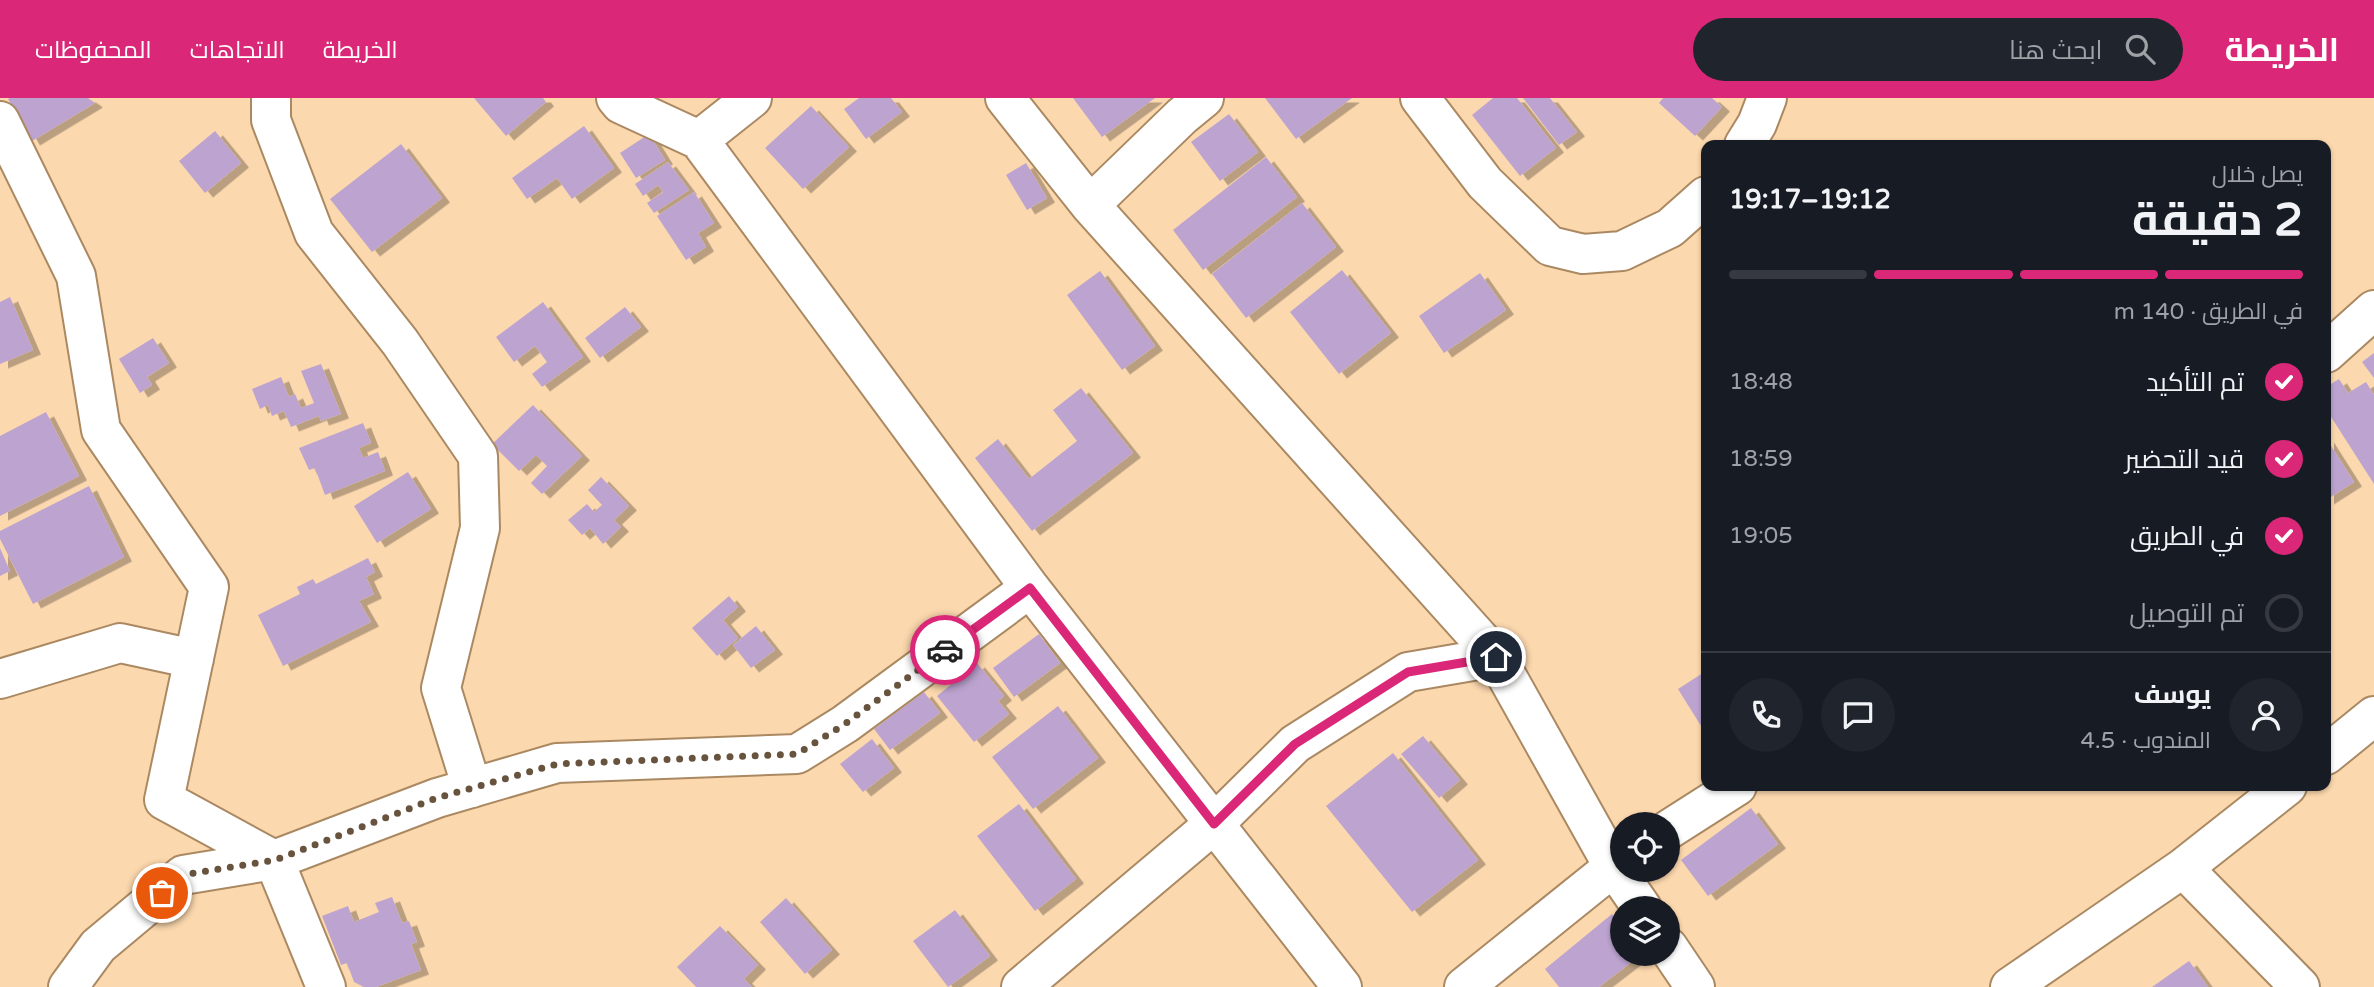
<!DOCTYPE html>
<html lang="ar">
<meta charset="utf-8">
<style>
body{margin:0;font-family:"Varela Round",Cairo,sans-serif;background:#20242c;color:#f1f3f6;direction:rtl;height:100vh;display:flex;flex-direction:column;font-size:26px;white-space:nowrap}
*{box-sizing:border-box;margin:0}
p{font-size:23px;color:#9ea1a6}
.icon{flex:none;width:38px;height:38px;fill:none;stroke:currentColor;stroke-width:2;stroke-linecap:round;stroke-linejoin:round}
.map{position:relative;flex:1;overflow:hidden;direction:ltr}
.details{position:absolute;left:1701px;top:42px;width:630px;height:651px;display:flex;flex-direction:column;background:#171b24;border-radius:14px;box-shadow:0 2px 5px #0004;direction:rtl}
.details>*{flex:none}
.fabs{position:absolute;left:1610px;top:714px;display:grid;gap:14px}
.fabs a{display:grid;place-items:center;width:70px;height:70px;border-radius:50%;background:#171b24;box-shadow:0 2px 5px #0004;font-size:35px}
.pin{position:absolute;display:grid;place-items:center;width:60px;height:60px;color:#fff;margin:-30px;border:4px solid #fff;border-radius:50%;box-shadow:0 2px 7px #0007}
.courier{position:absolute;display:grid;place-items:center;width:70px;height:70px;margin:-35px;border:5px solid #db2777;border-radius:50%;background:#fff;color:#222;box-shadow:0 2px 9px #0007}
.summary em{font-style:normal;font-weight:700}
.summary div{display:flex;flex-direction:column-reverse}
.summary{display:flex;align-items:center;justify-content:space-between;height:119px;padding:0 28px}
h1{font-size:46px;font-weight:700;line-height:52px}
.bar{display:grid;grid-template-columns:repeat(4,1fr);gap:10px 7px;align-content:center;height:84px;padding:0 28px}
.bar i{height:9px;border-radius:5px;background:#363941}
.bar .active{background:#db2777}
.bar p{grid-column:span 4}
.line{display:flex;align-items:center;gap:18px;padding:0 28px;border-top:2px solid #363941}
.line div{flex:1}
.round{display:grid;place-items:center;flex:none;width:74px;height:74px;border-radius:37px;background:#20242c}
ol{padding:0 28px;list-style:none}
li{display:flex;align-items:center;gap:21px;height:77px}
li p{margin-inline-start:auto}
li .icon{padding:7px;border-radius:50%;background:#db2777;color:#fff;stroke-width:4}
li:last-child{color:#9ea1a6}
li i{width:38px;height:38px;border:4px solid #363941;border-radius:50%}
header{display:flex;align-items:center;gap:42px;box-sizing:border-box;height:98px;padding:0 35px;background:#db2777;color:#fff}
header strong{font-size:33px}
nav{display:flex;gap:38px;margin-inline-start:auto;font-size:24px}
.search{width:490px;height:63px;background:#20242c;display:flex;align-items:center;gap:18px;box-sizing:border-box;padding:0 24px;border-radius:38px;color:#9ea1a6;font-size:26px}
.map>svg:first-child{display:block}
.building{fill:#bda4d0;filter:url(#shadow)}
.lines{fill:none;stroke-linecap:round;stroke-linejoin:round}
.minor-casing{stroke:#aa8962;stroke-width:42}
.minor{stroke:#fff;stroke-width:38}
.done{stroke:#68543e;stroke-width:7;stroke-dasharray:0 12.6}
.route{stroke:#db2777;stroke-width:9}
</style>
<header>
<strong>الخريطة</strong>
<div class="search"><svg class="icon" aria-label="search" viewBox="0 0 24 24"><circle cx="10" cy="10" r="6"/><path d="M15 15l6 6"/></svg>ابحث هنا</div>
<nav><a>الخريطة</a><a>الاتجاهات</a><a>المحفوظات</a></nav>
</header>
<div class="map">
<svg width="2374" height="889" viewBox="0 0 2374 889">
<defs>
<filter id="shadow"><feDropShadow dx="8" dy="4.5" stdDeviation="0" flood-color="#0004"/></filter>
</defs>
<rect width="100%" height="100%" fill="#fcd8ae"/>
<path class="building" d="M10,0H88L95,5L32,43L8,1Z
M474,0H543L546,4L506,38Z
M859,0H891L902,14L866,41L844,11Z
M1073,0H1155L1102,39Z
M1265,0H1352L1296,41Z
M1493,0H1517L1556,50L1520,78L1472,17Z
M1523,0H1550L1577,34L1559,47Z
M1663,0H1712L1722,9L1695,38L1659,5Z
M811,8L849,49L803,91L765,50Z
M1229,16L1258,54L1220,83L1191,44Z
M584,28L614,70L572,101L557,80L527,101L512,80Z
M215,33L241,65L205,95L179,63Z
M649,36L665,62L636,80L620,55Z
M401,46L442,100L372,154L330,101Z
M1266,59L1297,99L1203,172L1173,132Z
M668,64L689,92L654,115L647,105L663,94L658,87L643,98L635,86Z
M1026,65L1047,100L1027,112L1006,77Z
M694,94L714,125L698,135L706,149L686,162L657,118Z
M1302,105L1336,149L1246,220L1212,176Z
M1342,172L1391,235L1339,276L1290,214Z
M1100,173L1155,248L1122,272L1067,197Z
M1480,175L1506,212L1444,255L1419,218Z
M10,199L33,252L0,266V204Z
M543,204L583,259L542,289L532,276L547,264L535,248L514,264L496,239Z
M625,209L641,229L600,260L585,240Z
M153,240L169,265L147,279L152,287L140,295L119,261Z
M2374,255V280L2362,264Z
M321,266L341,316L321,323L319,318L291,329L284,313L272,318L268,307L260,311L252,291L281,279L289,299L295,296L301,310L314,305L301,273Z
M2339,281L2348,295L2366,284L2374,297V386L2326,311V289Z
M1081,290L1133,355L1032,433L975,360L998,341L1029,381L1077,343L1053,312Z
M533,307L582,358L542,396L531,385L547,368L536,357L519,373L492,346Z
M46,314L79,378L0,418V338Z
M363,325L371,345L359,350L363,360L378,354L385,373L325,397L315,370L309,372L299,350Z
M2326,340L2354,384L2326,402Z
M408,374L431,411L377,445L354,408Z
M601,379L629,408L614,422L621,429L603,446L590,430L582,437L568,422L587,406L594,414L602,407L588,392Z
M89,388L124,459L33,506L0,441V433Z
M0,450L10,473L0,478Z
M368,460L375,474L366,479L374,496L359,503L371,524L283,568L258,517L300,496L297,489L313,481L316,486Z
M729,498L738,509L723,522L738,540L717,558L692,530Z
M756,528L775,552L751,570L733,547Z
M1039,536L1060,565L1014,599L993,570Z
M977,565L1004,598L998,603L1009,616L974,644L937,598Z
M1706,573V636L1678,591Z
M924,594L940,615L890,652L874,631Z
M1058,608L1098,660L1033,711L992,659Z
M1423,638L1460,682L1439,700L1401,656Z
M872,641L894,670L863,694L840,666Z
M1393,655L1478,762L1412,814L1326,708Z
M1019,706L1076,781L1035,813L977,738Z
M1751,710L1778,746L1708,798L1681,762Z
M392,799L402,825L409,823L417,844L411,846L421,872L376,889H364L354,884L347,865L341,867L322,818L348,808L354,824L379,814L375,805Z
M786,800L832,852L805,876L760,824Z
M955,812L990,858L948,889L913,843Z
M1612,816L1622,830V856H1642L1599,889H1559L1545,871Z
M720,828L758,867L744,881L752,889H696L677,869Z
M2189,863L2208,889H2152Z"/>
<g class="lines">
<defs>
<path id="minor" d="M271,0V22L314,135L400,244L478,358L480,430L441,590L472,690
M616,0L621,6L699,42L752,0
M1005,0L1090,107L1496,559L1613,768L1642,810
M1420,0L1485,85L1550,148L1583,156L1622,153L1670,130L1706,98
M0,23L76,178L101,332L209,489L164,702L274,762L326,889
M699,42L1030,490L1342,889
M1744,47L1757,26L1767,0
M1090,107L1182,18L1204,0
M2326,255L2374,212
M0,581L120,545L194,561
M2326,657L2374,618
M1668,732L1737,688
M2183,770L2300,889
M1668,849L1695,889
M68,889L98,848L183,777L274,762L437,700L557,665L797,656L845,626L1030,490
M1021,889L1214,726L1295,646L1408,574L1496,559
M1464,889L1622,762
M2010,889L2183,770L2287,688"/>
</defs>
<use href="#minor" class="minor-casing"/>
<use href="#minor" class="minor"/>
</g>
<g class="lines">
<path class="done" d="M162,795L183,777L275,762L437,700L557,666L797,656L845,626L945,552"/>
<path class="route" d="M945,552L1030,490L1214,726L1295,646L1408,574L1496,559"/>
</g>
</svg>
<div class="fabs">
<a><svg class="icon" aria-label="locate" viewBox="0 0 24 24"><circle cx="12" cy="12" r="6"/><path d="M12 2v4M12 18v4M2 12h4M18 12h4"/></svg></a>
<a><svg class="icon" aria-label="layers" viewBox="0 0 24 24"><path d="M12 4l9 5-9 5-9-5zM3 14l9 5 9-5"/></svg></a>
</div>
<div class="pin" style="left:162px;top:795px;background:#ea580c"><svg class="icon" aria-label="bag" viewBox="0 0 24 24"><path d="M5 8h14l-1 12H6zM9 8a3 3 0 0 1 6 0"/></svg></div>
<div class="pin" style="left:1496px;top:559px;background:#1f2937"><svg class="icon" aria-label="home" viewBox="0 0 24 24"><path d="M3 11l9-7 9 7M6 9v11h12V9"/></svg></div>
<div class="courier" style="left:945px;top:552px"><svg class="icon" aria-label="car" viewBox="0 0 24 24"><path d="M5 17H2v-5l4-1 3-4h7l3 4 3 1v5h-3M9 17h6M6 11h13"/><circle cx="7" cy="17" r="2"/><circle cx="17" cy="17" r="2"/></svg></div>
<section class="details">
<div class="summary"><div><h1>2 دقيقة</h1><p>يصل خلال</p></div><em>19:12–19:17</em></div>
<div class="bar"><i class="active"></i><i class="active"></i><i class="active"></i><i></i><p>في الطريق · 140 m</p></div>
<ol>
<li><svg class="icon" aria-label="check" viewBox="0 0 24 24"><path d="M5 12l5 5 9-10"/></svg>تم التأكيد<p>18:48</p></li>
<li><svg class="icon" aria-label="check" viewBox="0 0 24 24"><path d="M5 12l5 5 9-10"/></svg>قيد التحضير<p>18:59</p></li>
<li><svg class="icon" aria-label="check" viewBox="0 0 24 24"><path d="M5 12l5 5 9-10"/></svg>في الطريق<p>19:05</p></li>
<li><i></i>تم التوصيل</li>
</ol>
<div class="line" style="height:126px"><a class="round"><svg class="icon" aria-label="person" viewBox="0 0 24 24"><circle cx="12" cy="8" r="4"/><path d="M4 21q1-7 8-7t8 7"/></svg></a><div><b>يوسف</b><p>المندوب · 4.5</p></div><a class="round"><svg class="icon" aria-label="chat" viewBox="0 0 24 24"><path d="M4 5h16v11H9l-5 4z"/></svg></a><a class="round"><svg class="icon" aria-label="phone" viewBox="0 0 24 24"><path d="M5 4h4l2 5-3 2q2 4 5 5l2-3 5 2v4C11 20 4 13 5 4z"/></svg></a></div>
</section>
</div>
